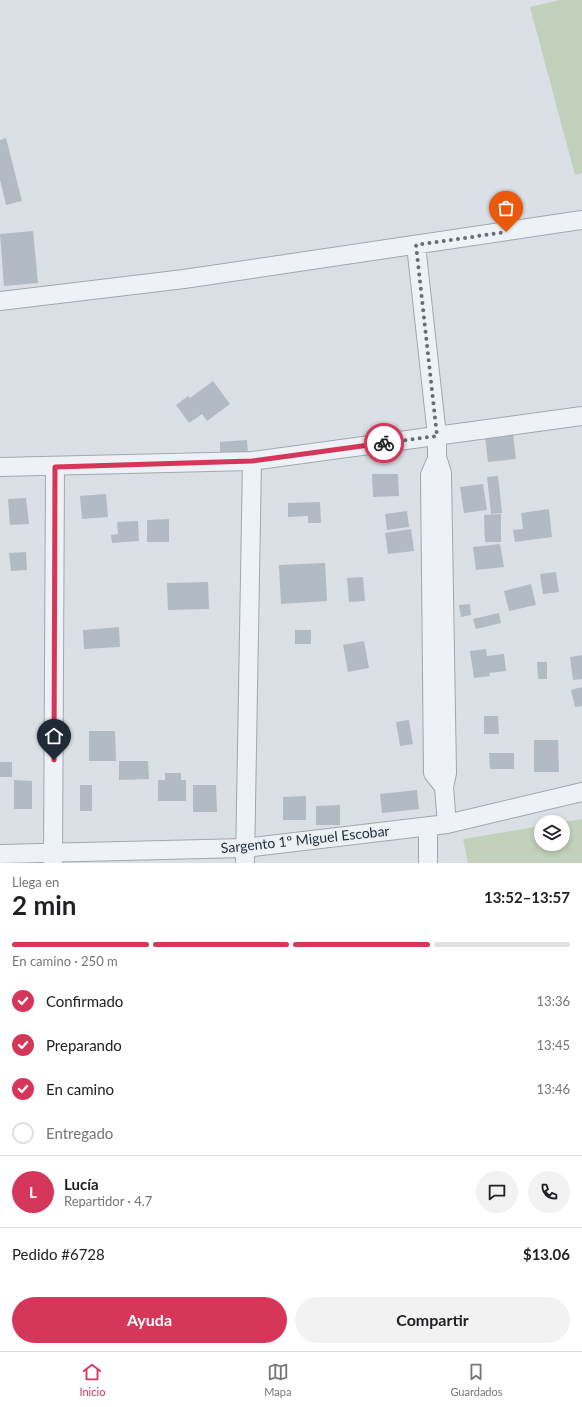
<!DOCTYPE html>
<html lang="es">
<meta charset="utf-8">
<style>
body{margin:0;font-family:Lato,sans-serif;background:#f2f2f2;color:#202124;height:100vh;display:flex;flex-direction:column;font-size:15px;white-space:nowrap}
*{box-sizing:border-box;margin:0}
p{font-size:13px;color:#757577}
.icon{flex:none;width:22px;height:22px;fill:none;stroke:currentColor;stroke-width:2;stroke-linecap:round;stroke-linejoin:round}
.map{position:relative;height:863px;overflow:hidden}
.drawer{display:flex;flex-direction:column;background:#fff;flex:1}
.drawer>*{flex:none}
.buttons{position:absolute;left:534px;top:815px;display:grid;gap:8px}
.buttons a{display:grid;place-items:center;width:36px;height:36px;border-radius:50%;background:#fff;box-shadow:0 2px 6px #0003;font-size:20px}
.pin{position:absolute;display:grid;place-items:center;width:34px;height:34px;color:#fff;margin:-41px -17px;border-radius:50% 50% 50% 0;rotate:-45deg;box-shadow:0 0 4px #0007}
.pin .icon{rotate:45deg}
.courier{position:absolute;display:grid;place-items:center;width:40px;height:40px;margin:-20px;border:3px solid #d53659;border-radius:50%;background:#fff;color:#222;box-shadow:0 1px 5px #0007}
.summary em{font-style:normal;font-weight:700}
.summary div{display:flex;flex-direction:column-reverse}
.summary{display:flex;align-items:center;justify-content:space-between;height:68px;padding:0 12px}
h1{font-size:26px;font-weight:700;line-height:30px}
.bar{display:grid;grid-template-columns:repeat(4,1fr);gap:6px 4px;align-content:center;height:48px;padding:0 12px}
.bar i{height:5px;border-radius:3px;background:#e0e0e0}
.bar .on{background:#d53659}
.bar p{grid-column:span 4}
.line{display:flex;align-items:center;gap:10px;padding:0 12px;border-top:1px solid #e0e0e0}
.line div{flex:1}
.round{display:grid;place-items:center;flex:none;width:42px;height:42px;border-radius:21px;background:#f2f2f2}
ol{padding:0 12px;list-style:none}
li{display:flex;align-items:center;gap:12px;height:44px}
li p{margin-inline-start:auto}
li .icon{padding:4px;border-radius:50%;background:#d53659;color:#fff;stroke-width:4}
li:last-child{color:#757577}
li i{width:22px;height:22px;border:2px solid #e0e0e0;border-radius:50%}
.button{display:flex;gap:8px;margin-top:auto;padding:8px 12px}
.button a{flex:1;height:46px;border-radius:24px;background:#d53659;color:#fff;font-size:16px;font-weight:700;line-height:46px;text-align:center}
.button a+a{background:#f2f2f2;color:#202124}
.dock{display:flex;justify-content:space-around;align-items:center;height:56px;border-top:1px solid #e0e0e0;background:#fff;font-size:11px;color:#757577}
.dock a{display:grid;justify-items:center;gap:2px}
.dock .on{color:#d53659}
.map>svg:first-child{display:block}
.green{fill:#c2d1bb}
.building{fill:#b2bac3}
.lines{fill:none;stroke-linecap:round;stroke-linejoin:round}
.minor-casing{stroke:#a0a7b0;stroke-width:20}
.minor{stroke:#eef1f5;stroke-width:18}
.done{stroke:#646d78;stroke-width:4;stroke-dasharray:0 7.2}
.route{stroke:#d53659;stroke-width:5}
.labels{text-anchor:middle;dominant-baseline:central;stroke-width:3;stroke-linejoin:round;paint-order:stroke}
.street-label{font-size:14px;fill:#242f3d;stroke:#eaeff4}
</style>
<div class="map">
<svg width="582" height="863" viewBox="0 0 582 863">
<rect width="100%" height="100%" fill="#dbe0e6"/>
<path class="green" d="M559,0H582V173L575,175L530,7Z
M582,819V863H468L463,839L541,826V844H563V822Z"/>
<path class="building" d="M6,138L22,201L6,205L0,180V140Z
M33,231L38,283L4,286L0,234Z
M213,381L230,404L207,421L202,414L189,423L176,405L188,396L190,398Z
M513,434L516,459L488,462L485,437Z
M247,440L248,453L220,455V442Z
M372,474H398L399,496L373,497Z
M498,476L502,513L491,514L487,477Z
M483,484L487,510L464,513L460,487Z
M106,494L108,517L82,519L80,496Z
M26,498L29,524L10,525L8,499Z
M320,502L321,523H308V516L288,517V503Z
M549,509L552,537L515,542L513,530L523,529L521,513Z
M407,511L409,527L387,530L385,514Z
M501,514V542H485L484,515Z
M169,519V542H147V520Z
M138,521L139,541L112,543L111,535L118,534L117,522Z
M411,529L414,551L388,554L385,533Z
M500,544L504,567L476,570L473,547Z
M26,552L27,570L11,571L9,553Z
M325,563L327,601L281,604L279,565Z
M556,572L559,592L543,594L540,574Z
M363,577L365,601L349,602L347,578Z
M208,582L209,609L168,610L167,583Z
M531,584L536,605L509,611L504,591Z
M470,604L471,615L461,617L459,605Z
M499,613L501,623L476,629L473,619Z
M119,627L120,647L84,649L83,630Z
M295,630H311V644H295Z
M364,641L369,668L348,672L343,645Z
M486,649L487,656L504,654L506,671L489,673L490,676L474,678L470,651Z
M582,655V679L573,680L570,657Z
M537,662H547V679H538Z
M582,687V706L575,707L571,690Z
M484,716H498L499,734H484Z
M409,720L413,744L400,746L396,722Z
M89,731H115L116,761H89Z
M534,740H558L559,772H534Z
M489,753H514V769H490Z
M119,761H148L149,779L119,780Z
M0,762H12V777H0Z
M165,773H181V780H186V801H158V780H165Z
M14,780L32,781V809H14Z
M80,785H92V811H80Z
M193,785H216L217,812H193Z
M417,790L419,809L382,813L380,794Z
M306,796V820H283V797Z
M340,805V825H316V806Z"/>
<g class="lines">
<defs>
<path id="minor" d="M416,245L437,436V457L442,473L447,773L444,787L447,824
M0,301L184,279L582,220
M435,463L430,475L433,773L444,787
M0,467L252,461L582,416
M428,826V863
M0,854L245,848L447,824L582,792
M53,863L55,467
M245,863L252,461"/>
</defs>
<use href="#minor" class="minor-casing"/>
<use href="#minor" class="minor"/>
</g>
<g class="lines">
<path class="done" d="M384,443L437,436L416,245L506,232"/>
<path class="route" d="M54,760L55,467L252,461L384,443"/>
</g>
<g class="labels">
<g class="street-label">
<text transform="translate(305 839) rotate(-6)">Sargento 1º Miguel Escobar</text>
</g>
</g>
</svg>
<div class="buttons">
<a><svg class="icon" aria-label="layers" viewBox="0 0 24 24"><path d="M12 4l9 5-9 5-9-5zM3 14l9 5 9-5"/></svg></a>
</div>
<div class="pin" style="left:506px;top:232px;background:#ea580c"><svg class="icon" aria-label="bag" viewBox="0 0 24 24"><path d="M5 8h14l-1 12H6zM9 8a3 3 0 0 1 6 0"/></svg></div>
<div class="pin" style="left:54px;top:760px;background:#1f2937"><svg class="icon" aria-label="home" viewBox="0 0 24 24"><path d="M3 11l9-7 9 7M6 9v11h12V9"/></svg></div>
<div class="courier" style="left:384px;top:443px"><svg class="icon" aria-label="bike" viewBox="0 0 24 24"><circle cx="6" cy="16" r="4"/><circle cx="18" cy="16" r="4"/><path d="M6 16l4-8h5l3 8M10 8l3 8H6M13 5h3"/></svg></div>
</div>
<section class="drawer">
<div class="summary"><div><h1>2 min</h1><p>Llega en</p></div><em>13:52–13:57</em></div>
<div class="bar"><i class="on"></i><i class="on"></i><i class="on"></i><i></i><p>En camino · 250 m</p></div>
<ol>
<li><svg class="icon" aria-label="check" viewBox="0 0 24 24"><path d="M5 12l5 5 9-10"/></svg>Confirmado<p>13:36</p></li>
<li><svg class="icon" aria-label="check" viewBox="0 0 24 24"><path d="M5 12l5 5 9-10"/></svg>Preparando<p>13:45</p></li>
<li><svg class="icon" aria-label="check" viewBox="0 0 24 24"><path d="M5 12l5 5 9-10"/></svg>En camino<p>13:46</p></li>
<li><i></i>Entregado</li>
</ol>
<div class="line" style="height:72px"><b class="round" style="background:#d53659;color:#fff">L</b><div><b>Lucía</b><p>Repartidor · 4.7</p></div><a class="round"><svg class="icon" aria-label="chat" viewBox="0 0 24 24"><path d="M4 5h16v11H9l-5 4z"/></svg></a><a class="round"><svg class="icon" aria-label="phone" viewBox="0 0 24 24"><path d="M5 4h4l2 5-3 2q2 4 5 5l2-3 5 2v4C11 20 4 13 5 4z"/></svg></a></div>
<div class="line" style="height:52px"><div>Pedido #6728</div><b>$13.06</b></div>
<div class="button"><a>Ayuda</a><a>Compartir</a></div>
</section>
<nav class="dock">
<a class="on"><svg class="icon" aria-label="home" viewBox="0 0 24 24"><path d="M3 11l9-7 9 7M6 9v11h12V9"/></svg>Inicio</a>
<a><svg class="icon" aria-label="map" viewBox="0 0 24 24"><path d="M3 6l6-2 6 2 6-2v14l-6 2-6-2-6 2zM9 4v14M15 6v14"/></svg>Mapa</a>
<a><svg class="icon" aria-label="saved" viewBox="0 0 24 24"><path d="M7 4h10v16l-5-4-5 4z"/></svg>Guardados</a>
</nav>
